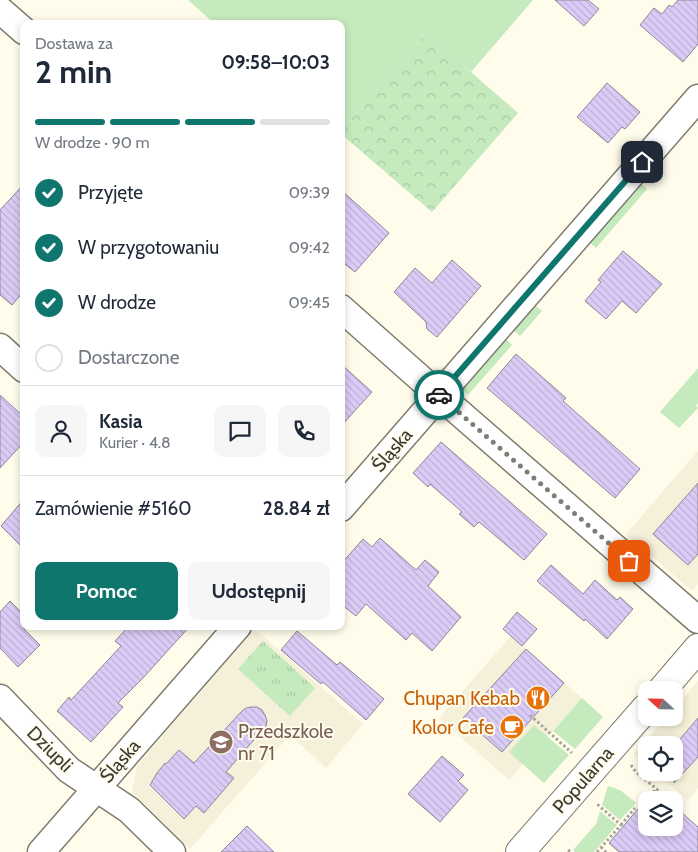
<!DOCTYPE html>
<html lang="pl">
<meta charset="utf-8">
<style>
body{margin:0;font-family:Cabin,sans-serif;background:#f6f6f7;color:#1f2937;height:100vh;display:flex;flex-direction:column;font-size:19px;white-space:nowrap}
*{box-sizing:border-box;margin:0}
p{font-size:16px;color:#747a83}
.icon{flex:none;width:28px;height:28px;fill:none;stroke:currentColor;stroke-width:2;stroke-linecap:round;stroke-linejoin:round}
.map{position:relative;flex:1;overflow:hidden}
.drawer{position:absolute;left:20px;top:20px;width:325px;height:610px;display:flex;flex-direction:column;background:#fff;border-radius:10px;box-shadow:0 2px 8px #0003}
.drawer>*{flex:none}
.needle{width:32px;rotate:292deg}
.fabs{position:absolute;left:638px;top:681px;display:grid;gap:10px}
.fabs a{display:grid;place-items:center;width:45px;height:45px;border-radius:10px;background:#fff;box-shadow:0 2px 8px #0003;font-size:25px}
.pin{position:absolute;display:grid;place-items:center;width:42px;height:42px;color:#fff;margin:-21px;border-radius:10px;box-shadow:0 2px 8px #0006}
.courier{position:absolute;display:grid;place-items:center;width:50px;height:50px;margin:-25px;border:4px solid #0f766e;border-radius:50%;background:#fff;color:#222;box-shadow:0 1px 6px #0007}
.headline em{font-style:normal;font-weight:700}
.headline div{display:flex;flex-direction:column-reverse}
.headline{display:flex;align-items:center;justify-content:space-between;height:85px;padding:0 15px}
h1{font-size:32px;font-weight:700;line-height:38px}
.bar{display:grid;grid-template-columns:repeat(4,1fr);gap:8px 5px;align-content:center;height:60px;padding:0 15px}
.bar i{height:6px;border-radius:4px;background:#e0e1e3}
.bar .active{background:#0f766e}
.bar p{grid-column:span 4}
.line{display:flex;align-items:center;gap:12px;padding:0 15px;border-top:1px solid #e0e1e3}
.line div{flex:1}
.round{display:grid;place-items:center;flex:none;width:52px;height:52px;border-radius:10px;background:#f6f6f7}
ol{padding:0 15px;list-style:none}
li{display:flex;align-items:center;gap:15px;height:55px}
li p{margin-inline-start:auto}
li .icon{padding:5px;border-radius:50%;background:#0f766e;color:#fff;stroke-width:4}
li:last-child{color:#747a83}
li i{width:28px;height:28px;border:2px solid #e0e1e3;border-radius:50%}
.cta{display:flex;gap:10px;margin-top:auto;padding:10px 15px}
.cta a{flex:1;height:58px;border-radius:10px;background:#0f766e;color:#fff;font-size:20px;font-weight:700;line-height:58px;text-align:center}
.cta a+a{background:#f6f6f7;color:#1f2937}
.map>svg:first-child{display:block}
.built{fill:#f4f0d9}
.grass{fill:#c5eabd}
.forest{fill:url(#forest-crowns)}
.park{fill:url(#park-tufts)}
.building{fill:url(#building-back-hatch);stroke:#8d8796}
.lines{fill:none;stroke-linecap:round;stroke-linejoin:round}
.minor-casing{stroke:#7e7c6d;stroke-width:29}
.tertiary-casing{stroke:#7e7c6d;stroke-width:30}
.path{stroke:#a8a69a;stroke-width:3;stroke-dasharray:2.5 2.5;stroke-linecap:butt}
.minor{stroke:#fff;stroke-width:26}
.tertiary{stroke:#fff;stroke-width:28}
.done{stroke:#807e74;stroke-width:5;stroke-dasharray:0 9}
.route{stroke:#0f766e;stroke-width:6}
.labels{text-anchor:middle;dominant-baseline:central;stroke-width:4;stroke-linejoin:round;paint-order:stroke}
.street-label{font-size:19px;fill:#3b3a34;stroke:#fffceb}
.food-label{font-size:19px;fill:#c56008;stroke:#fffceb;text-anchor:end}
.education-label{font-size:19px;fill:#785e54;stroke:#fffceb;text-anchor:start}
</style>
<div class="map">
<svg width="698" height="852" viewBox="0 0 698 852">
<defs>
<pattern id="forest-crowns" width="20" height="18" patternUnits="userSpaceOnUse" patternTransform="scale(1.25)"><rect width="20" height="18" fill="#c5eabd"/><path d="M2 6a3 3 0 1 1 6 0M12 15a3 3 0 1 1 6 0" fill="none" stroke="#aac9a3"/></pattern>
<pattern id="park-tufts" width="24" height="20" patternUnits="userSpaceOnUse" patternTransform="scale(1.25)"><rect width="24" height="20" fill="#c5eabd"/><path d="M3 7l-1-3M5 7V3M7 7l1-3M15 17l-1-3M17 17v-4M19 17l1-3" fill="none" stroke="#aac9a3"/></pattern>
<pattern id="building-back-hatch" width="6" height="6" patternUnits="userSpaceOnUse" patternTransform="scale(1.25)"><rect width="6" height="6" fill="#dbcbf7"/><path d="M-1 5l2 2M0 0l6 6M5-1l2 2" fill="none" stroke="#bdafd4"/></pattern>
</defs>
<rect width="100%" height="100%" fill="#fffceb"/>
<path class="built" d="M698,451V584L692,591L626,534Z
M255,629L363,724L326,768L290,735L190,849L132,791L137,766Z
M511,636L582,698L509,780L439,718Z
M698,681V788L688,800L656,773L674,772V745H646V764L634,754L666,718H674V709Z"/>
<path class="grass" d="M188,0H533L471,72L426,33L341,131V24H215Z
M638,181L647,189L596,248L587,240Z
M532,303L542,311L520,336L511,328Z
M504,337L512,345L468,395L459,387Z
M698,368V403L696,406L698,408L679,428L660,412Z
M582,698L603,717L575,749L553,731Z
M534,725L569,755L544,783L509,752Z
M608,786L620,790L636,803L620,820L602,805Z
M600,811L617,825L594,852H575L573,850L596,824Z"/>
<path class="forest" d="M426,33L518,113L432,212L341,134V131Z"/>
<path class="park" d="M263,641L315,688L290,716L238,669Z"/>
<path class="building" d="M555,0H588L599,9L584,26Z
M678,0H698V44L683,62L640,25L654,8L662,14L669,5L672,7Z
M607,83L640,112L625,129L622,127L608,143L577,117Z
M24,184V291L12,305L0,295V210Z
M341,190L389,233L355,272L341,261Z
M623,251L662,284L636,313L622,301L606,319L585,301L601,282L598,280Z
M452,260L481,286L437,337L427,329L426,322L394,292L415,268L432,283Z
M516,354L566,398L563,401L640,469L615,498L487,388Z
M341,364L372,392L341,426Z
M0,395L24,417V442L0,468Z
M441,442L547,534L524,560L479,522L474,527L459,514L462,512L430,484L428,487L413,473Z
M698,483V554L688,565L653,534Z
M24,499V549L1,526Z
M380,538L416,570L425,560L439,572L428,586L461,617L432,651L412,633L406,640L366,604L356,616L341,604V564L363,539L372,547Z
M551,565L583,594L595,580L617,600L620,597L633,609L607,639L585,619L584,621L537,581Z
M10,601L24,615V629L40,645L18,667L0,648V612Z
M517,612L537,629L522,646L503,629Z
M129,626H190L143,678L118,703L123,707L91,742L57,711L69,697L71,700L121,646L115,641Z
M297,631L337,665L340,662L384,699L366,720L323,682L321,684L281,650Z
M526,649L564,683L502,752L463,718Z
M252,707H257L262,710L265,715L267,721L266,726L226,772L234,778L204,813L196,806L184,819L150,785L157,773L165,763L166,764L179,750L194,763L242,711L246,708Z
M698,718V757L674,783V746Z
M442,756L464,775L458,781L468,790L440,822L408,794Z
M654,790L666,800H646V828H674V806L698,827V852H619L609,843Z
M247,826L274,852H221Z"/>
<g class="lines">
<defs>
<path id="minor" d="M0,10L24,31
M341,308L439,395L698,620
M0,347L24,369
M341,508L698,98
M0,698L69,770L129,810L172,852
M41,852L238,626"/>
<path id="tertiary" d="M662,690L698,648
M520,852L646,708"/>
</defs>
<use href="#minor" class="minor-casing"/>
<use href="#tertiary" class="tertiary-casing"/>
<path class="path" d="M530,715L572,753
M631,765L636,772L670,800
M674,803L678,806
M621,825L635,808
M601,847L606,852
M568,850L571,852
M597,852L621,825L597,804"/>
<use href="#minor" class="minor"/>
<use href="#tertiary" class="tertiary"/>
</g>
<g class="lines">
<path class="done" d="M439,395L629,561"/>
<path class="route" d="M439,395L642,162"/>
</g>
<defs>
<symbol id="restaurant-disc" viewBox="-11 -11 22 22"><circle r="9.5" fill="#e8710a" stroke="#fffceb"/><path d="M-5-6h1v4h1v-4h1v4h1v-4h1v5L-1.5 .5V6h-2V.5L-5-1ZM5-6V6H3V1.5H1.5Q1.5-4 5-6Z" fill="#fff"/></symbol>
<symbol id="cafe-disc" viewBox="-11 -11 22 22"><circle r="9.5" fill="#e8710a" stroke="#fffceb"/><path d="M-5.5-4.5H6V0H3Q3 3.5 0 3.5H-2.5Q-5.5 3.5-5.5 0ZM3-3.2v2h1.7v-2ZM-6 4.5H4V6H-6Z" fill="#fff"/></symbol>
<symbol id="school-disc" viewBox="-11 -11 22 22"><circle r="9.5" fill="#8d6e63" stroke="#fffceb"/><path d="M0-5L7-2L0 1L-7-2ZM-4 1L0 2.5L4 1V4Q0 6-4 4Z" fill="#fff"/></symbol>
</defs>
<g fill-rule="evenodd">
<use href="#restaurant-disc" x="524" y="684" width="28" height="28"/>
<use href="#cafe-disc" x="498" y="713" width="28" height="28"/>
<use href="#school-disc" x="207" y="728" width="28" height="28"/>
</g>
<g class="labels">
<g class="street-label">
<text transform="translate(392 450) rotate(-49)">Śląska</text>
<text transform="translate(50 749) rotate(45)">Dziupli</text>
<text transform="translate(120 761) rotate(-49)">Śląska</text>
<text transform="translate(583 780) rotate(-49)">Popularna</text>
</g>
<g class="food-label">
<text x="520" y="698">Chupan Kebab</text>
<text x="494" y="727">Kolor Cafe</text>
</g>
<g class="education-label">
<text x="238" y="731">Przedszkole<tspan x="238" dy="22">nr 71</tspan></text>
</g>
</g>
</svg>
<div class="fabs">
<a><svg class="needle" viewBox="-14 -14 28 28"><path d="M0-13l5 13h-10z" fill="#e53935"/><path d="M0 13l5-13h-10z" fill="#747a83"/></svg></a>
<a><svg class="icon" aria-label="locate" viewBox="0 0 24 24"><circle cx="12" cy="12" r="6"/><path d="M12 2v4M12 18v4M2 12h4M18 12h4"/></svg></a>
<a><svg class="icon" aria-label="layers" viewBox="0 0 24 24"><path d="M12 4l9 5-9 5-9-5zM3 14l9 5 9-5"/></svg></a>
</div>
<div class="pin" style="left:629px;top:561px;background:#ea580c"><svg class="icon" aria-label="bag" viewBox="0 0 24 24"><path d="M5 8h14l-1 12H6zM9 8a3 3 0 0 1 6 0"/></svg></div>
<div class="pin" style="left:642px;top:162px;background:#1f2937"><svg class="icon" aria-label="home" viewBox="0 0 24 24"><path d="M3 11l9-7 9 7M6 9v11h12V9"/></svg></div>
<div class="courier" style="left:439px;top:395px"><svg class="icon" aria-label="car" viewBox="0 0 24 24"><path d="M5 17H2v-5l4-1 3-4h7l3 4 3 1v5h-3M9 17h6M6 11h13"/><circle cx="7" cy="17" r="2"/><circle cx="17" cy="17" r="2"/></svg></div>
<section class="drawer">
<div class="headline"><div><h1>2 min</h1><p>Dostawa za</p></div><em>09:58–10:03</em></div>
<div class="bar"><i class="active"></i><i class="active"></i><i class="active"></i><i></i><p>W drodze · 90 m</p></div>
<ol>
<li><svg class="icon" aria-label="check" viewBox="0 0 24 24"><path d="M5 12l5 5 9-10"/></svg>Przyjęte<p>09:39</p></li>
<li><svg class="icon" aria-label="check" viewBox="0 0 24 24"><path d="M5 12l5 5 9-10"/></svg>W przygotowaniu<p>09:42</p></li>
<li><svg class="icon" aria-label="check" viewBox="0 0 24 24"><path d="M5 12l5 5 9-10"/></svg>W drodze<p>09:45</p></li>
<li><i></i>Dostarczone</li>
</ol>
<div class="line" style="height:90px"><a class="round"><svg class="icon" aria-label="person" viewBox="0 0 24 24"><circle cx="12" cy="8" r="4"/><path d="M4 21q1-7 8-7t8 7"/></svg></a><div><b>Kasia</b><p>Kurier · 4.8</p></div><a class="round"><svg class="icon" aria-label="chat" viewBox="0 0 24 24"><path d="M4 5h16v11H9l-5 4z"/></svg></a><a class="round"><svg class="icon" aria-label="phone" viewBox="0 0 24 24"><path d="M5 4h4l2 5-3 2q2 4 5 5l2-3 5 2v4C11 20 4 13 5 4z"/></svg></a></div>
<div class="line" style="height:65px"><div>Zamówienie #5160</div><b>28.84 zł</b></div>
<div class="cta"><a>Pomoc</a><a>Udostępnij</a></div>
</section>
</div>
